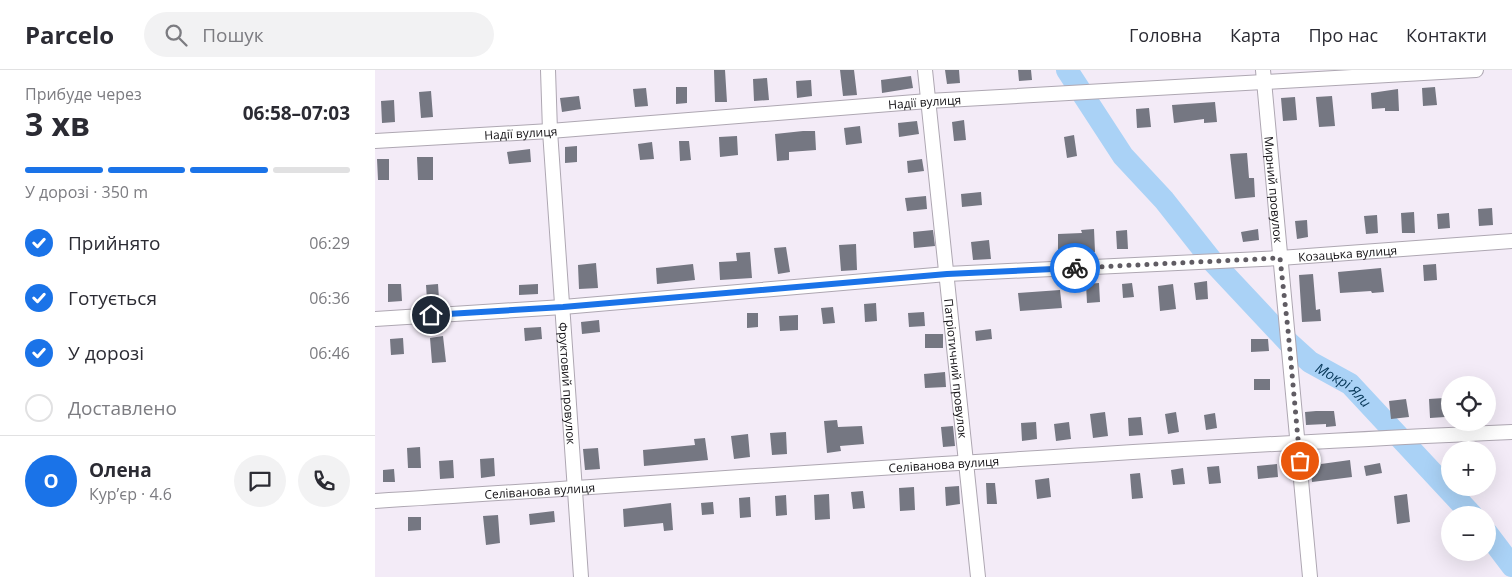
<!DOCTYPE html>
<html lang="uk">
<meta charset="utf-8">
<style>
body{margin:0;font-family:"Open Sans",sans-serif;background:#f2f2f3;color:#2b2b33;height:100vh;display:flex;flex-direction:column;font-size:19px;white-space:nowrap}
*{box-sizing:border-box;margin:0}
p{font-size:16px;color:#7c7c81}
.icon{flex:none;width:28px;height:28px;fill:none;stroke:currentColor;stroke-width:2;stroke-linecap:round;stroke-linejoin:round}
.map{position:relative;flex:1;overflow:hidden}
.panel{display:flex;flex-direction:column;background:#fff;width:375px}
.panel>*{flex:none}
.controls{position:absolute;left:1066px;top:306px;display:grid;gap:10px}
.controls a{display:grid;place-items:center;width:55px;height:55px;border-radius:50%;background:#fff;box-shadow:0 5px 20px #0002;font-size:25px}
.pin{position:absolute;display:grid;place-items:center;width:42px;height:42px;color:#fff;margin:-21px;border:2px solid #fff;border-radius:50%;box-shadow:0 1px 5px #0007}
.courier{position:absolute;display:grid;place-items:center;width:50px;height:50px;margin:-25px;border:4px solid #1a73e8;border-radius:50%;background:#fff;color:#222;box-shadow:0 1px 6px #0007}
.head em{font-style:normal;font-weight:700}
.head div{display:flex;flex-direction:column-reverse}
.head{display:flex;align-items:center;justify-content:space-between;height:85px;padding:0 25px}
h1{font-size:32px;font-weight:700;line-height:38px}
.bar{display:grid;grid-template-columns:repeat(4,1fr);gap:8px 5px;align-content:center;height:60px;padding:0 25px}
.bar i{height:6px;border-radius:4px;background:#e1e1e2}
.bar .current{background:#1a73e8}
.bar p{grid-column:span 4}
.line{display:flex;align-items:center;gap:12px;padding:0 25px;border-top:1px solid #e1e1e2}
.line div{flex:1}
.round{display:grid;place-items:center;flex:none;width:52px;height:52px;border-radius:26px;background:#f2f2f3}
ol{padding:0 25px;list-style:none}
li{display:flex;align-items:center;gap:15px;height:55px}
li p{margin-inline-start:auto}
li .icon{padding:5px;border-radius:50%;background:#1a73e8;color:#fff;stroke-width:4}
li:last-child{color:#7c7c81}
li i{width:28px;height:28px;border:2px solid #e1e1e2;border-radius:50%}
header{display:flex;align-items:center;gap:30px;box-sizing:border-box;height:70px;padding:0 25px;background:#fff;border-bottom:1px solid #e1e1e2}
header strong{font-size:24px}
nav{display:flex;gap:28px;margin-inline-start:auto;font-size:18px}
.search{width:350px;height:45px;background:#f2f2f3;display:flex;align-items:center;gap:12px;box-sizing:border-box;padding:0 18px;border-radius:28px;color:#7c7c81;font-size:19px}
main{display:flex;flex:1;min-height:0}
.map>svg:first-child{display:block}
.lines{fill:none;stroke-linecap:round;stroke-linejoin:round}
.river{stroke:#aad2f6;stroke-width:22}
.building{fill:#757782}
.minor-casing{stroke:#aea7b2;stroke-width:16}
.minor{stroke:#fff;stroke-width:14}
.done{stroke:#605c63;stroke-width:5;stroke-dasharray:0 9}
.route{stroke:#1a73e8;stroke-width:6}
.labels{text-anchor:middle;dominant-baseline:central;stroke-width:4.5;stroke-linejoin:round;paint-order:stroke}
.street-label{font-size:12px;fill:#110f13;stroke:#f3ebf7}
.water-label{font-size:14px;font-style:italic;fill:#063758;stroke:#f3ebf7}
</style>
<header>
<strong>Parcelo</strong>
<div class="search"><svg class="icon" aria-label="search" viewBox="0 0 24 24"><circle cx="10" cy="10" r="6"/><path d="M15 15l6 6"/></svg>Пошук</div>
<nav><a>Головна</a><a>Карта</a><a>Про нас</a><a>Контакти</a></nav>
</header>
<main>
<section class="panel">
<div class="head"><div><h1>3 хв</h1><p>Прибуде через</p></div><em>06:58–07:03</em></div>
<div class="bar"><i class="current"></i><i class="current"></i><i class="current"></i><i></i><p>У дорозі · 350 m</p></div>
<ol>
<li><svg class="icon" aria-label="check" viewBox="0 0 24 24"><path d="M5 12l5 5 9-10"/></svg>Прийнято<p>06:29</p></li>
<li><svg class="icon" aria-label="check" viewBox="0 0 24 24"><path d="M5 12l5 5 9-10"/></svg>Готується<p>06:36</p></li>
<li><svg class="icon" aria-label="check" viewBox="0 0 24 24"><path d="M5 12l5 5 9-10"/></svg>У дорозі<p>06:46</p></li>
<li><i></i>Доставлено</li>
</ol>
<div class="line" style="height:90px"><b class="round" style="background:#1a73e8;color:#fff">О</b><div><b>Олена</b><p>Кур’єр · 4.6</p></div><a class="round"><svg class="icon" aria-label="chat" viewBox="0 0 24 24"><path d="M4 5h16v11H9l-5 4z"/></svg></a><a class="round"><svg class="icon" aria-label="phone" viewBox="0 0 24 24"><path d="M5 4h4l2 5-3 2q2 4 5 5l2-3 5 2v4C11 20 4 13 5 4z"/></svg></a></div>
</section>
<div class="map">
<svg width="1137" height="507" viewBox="0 0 1137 507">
<rect width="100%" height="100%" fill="#f3ebf7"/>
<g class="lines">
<g class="river">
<path id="s1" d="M692,0L748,86L789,130L838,192L914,273L935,292L975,314L1097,445"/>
<path d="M1112,463L1137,496"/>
</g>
</g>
<path class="building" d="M339,0H350L352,32H340Z
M465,0H479L482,25L468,26Z
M570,0H584L585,13L572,14Z
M643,0H656L657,10L644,11Z
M536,6L538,18L507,23L506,10Z
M392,8L394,30L379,31L378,9Z
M436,10L437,26L422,28L421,11Z
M301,17H312V33L301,34Z
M1060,17L1062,35L1048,36L1047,18Z
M271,18L273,36L260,37L258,19Z
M1023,19L1024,41H1010V38L997,39L996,23Z
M56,21L58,47L46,48L44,22Z
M204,26L206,39L187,42L185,28Z
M957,26L960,56L944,57L941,27Z
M920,27L922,50L908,51L906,28Z
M19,30L20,52L7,53L6,31Z
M840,32L842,52L829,53V49L799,53L797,35Z
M774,38L776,57L762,58L761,39Z
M589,50L591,70L579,71L577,52Z
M542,51L544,64L524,67L523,53Z
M485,56L487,73L471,75L469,58Z
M428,61H440L441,80L414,82V90L402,91L400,64Z
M699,65L702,86L692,88L689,67Z
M362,66L363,85L345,87L344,67Z
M304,71H314L316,90L305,91Z
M277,72L279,89L265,90L263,74Z
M202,76V92L190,93V77Z
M155,79L156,92L134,94L132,82Z
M872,83L874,108H879L880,127L860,129L855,84Z
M42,87H58V110H43Z
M2,89H14V110H3Z
M547,89L549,101L533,103L532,91Z
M606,122L607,135L587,137L586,124Z
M551,126L552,139L532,141L530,128Z
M1117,138L1118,155L1104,156L1103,139Z
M1039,142L1040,163H1027L1026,143Z
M1074,143L1075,158L1063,159L1062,144Z
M1002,145L1003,163L991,164L989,146Z
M932,150L933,167L922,169L920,151Z
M719,159L720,182L683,184V164L707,163L706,160Z
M883,159L884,170L868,172L866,162Z
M558,160L560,176L539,178L538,162Z
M752,160L753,179H742L741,161Z
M614,170L616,189L598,190L596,172Z
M481,174L482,200L466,201L464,175Z
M411,177L415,202L403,204L399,178Z
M375,182L377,208L345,210L344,192L362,191L361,183Z
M221,193L223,218L204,219L203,195Z
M318,194L320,210L282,214L281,198Z
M1061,194L1062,210L1049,211L1048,195Z
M1006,198L1009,222L997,223L996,221L965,223L963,202Z
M938,204L941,240L945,239L946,251L927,252L924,205Z
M832,211L833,229L821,230L819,213Z
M724,213L725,232L712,233L711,214Z
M757,213L759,227L748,228L747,214Z
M13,214H26L27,231L13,232Z
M63,214L64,229L52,230L51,215Z
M163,214V224L144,225V215Z
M798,214L801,239L785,241L783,216Z
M685,220L687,238L645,241L643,223Z
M501,233L502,251L490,252L489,234Z
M458,237L460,253L448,254L446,238Z
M549,242L550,256L534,257L533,243Z
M372,243H383V257L372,258Z
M423,245V260L405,261L404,246Z
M224,250L225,262L207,264L206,252Z
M166,257L167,269L150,271L149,258Z
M616,259L617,269L601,271L600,261Z
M550,264H568V278H550Z
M68,266L71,292L57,293L55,268Z
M28,268L29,284L16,285L15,269Z
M876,269H893L894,281L876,282Z
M570,302L571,317L550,318L549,304Z
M879,309H895V320H879Z
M1069,328L1070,347L1055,348L1054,329Z
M1031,329L1034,347L1016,349L1014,331Z
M941,341H959L961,356L951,357V354L931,355L930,342Z
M730,342L733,366L718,368L715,344Z
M801,342L804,362L793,364L790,344Z
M840,343L842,358L831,360L829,345Z
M766,347L768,365L754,366L753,348Z
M462,350L463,357L487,356L489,374L465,376L466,381L452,383L449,351Z
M661,352L662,369L647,371L646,353Z
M694,352L696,369L681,371L679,354Z
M578,356L580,376L568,377L566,357Z
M411,362L412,384L397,385L395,363Z
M373,364L375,387L359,389L356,366Z
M330,368L333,390L269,396L268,380L320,375L319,369Z
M45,377L46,398H33L32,378Z
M223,378L225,399L210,400L208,379Z
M119,388L120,406L106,408L105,389Z
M78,390L79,408L65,409L64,391Z
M975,390L977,407L937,412L935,393L946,392V394Z
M1005,393L1007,403L991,406L989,396Z
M902,394L903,407L883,409L882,396Z
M844,396L846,413L834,414L832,397Z
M808,398L810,414L798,415L796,400Z
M19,399L20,412H8V400Z
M765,403L768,428L757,429L755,404Z
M674,408L676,427L662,429L660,410Z
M611,413H620L622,434H612Z
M584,416L585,434L571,436L570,417Z
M539,417L540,440L525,441L524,418Z
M488,421L490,438L478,439L476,422Z
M454,424L455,449L440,450L439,425Z
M1032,424L1035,452L1022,454L1019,426Z
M411,425L412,445L401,446L400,426Z
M375,427L376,447L365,448L364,428Z
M338,432L339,444L327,445L326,433Z
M296,433L298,460L289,461L288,453L249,457L248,439Z
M179,441L180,452L155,455L154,444Z
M123,445L125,473L111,475L108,446Z
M33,447H46V460L33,461Z"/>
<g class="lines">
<defs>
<g id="minor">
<path id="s2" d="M173,0L175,61L206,507"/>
<path id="s3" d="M550,0L603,507"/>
<path id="s4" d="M888,0L935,507"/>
<path id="s5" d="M0,71L175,61L553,31L1101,0"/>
<path id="s6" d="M0,249L188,237L572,204L905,188L1137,171"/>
<path id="s7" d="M0,431C379,407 758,379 1137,362"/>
</g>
</defs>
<use href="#minor" class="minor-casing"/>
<use href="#minor" class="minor"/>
</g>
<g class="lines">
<path class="done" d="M700,198L905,188L913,260L925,391"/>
<path class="route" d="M56,245L188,237L572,204L700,198"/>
</g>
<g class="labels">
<g class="street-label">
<text stroke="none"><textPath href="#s5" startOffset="551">Надії вулиця</textPath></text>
<text stroke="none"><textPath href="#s5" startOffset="146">Надії вулиця</textPath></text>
<text stroke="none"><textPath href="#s4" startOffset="120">Мирний провулок</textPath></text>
<text stroke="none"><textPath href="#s6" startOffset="975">Козацька вулиця</textPath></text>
<text stroke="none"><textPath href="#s3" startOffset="300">Патріотичний провулок</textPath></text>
<text stroke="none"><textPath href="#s2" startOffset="314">Фруктовий провулок</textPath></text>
<text stroke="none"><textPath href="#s7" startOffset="570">Селіванова вулиця</textPath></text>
<text stroke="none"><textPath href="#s7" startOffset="165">Селіванова вулиця</textPath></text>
</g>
<g class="water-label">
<text stroke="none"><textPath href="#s1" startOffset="422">Мокрі Яли</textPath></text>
</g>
</g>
</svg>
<div class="controls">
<a><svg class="icon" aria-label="locate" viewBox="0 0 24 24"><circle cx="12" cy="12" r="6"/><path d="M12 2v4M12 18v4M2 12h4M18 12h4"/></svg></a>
<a>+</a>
<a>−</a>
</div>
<div class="pin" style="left:925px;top:391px;background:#ea580c"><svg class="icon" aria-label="bag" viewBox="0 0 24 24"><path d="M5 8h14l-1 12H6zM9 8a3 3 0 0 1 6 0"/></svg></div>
<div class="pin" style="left:56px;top:245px;background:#1f2937"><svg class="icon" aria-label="home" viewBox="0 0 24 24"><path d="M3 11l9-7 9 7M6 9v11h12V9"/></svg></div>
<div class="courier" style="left:700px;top:198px"><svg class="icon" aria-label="bike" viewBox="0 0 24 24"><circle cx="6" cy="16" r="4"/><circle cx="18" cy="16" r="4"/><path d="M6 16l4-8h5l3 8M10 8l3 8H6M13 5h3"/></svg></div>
</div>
</main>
